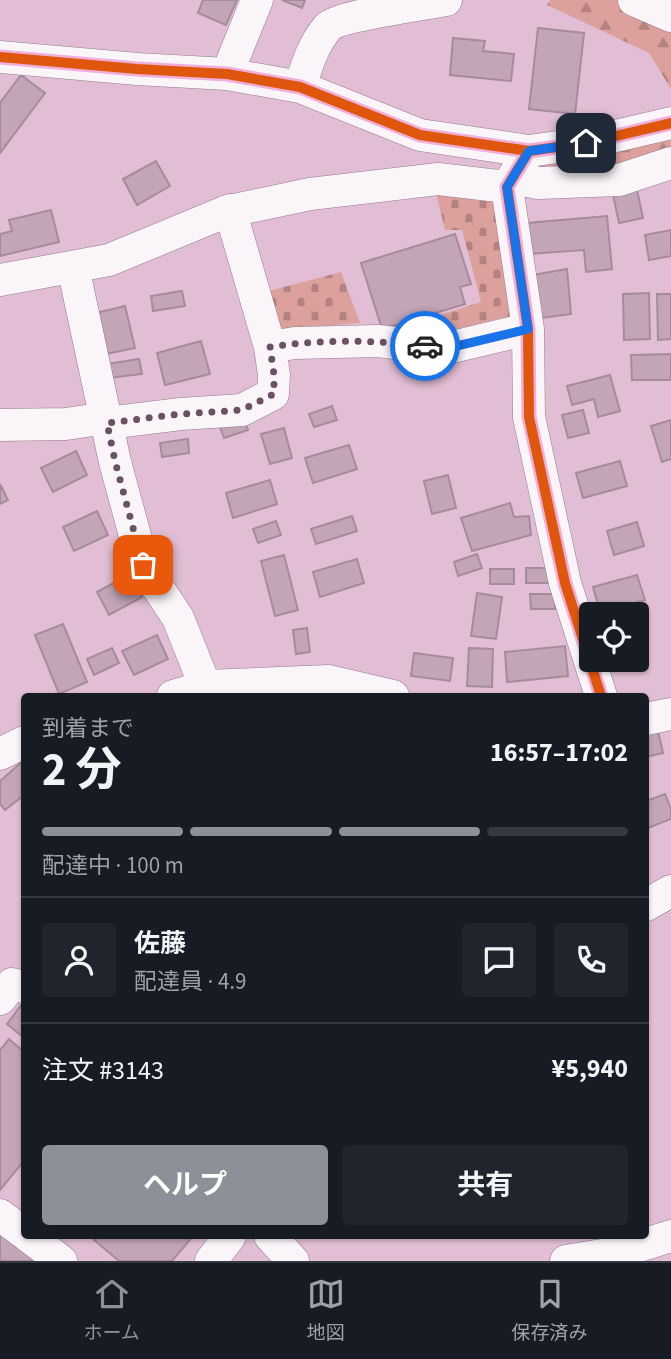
<!DOCTYPE html>
<html lang="ja">
<meta charset="utf-8">
<style>
body{margin:0;font-family:"Source Sans 3","Noto Sans JP",sans-serif;background:#20242c;color:#f1f3f6;height:100vh;display:flex;flex-direction:column;font-size:26px;white-space:nowrap}
*{box-sizing:border-box;margin:0}
p{font-size:23px;color:#9ea1a6}
.icon{flex:none;width:38px;height:38px;fill:none;stroke:currentColor;stroke-width:2;stroke-linecap:round;stroke-linejoin:round}
.map{position:relative;flex:1;overflow:hidden}
.details{position:absolute;left:21px;top:693px;width:628px;height:546px;display:flex;flex-direction:column;background:#171b24;border-radius:7px;box-shadow:0 2px 5px #0004}
.details>*{flex:none}
.buttons{position:absolute;left:579px;top:602px;display:grid;gap:14px}
.buttons a{display:grid;place-items:center;width:70px;height:70px;border-radius:7px;background:#171b24;box-shadow:0 2px 5px #0004;font-size:35px}
.pin{position:absolute;display:grid;place-items:center;width:60px;height:60px;color:#fff;margin:-30px;border-radius:14px;box-shadow:0 4px 10px #0006}
.courier{position:absolute;display:grid;place-items:center;width:70px;height:70px;margin:-35px;border:5px solid #1a73e8;border-radius:50%;background:#fff;color:#222;box-shadow:0 2px 9px #0007}
.headline em{font-style:normal;font-weight:700}
.headline div{display:flex;flex-direction:column-reverse}
.headline{display:flex;align-items:center;justify-content:space-between;height:119px;padding:0 21px}
h1{font-size:46px;font-weight:700;line-height:52px}
.bar{display:grid;grid-template-columns:repeat(4,1fr);gap:10px 7px;align-content:center;height:84px;padding:0 21px}
.bar i{height:9px;border-radius:5px;background:#363941}
.bar .selected{background:#8c9099}
.bar p{grid-column:span 4}
.line{display:flex;align-items:center;gap:18px;padding:0 21px;border-top:2px solid #363941}
.line div{flex:1}
.round{display:grid;place-items:center;flex:none;width:74px;height:74px;border-radius:7px;background:#20242c}
.primary-button{display:flex;gap:14px;margin-top:auto;padding:14px 21px}
.primary-button a{flex:1;height:80px;border-radius:7px;background:#8c9099;color:#fff;font-size:28px;font-weight:700;line-height:80px;text-align:center}
.primary-button a+a{background:#20242c;color:#f1f3f6}
.menu{display:flex;justify-content:space-around;align-items:center;height:98px;border-top:2px solid #363941;background:#171b24;font-size:19px;color:#9ea1a6}
.menu a{display:grid;justify-items:center;gap:4px}
.menu .selected{color:#8c9099}
.map>svg:first-child{display:block}
.forest{fill:url(#forest-firs)}
.cemetery{fill:url(#cemetery-stones)}
.building{fill:#c2a6b8;stroke:#a68b9d;stroke-width:2}
.lines{fill:none;stroke-linecap:round;stroke-linejoin:round}
.minor-casing{stroke:#957b8c;stroke-width:33}
.minor{stroke:#faf5f9;stroke-width:32}
.cycleway-casing{stroke:#f0afda;stroke-width:15}
.cycleway{stroke:#df560d;stroke-width:10}
.done{stroke:#6c5063;stroke-width:7;stroke-dasharray:0 12.6}
.route{stroke:#1a73e8;stroke-width:9}
</style>
<div class="map">
<svg width="671" height="1261" viewBox="0 0 671 1261">
<defs>
<pattern id="forest-firs" width="22" height="20" patternUnits="userSpaceOnUse" patternTransform="scale(1.75)"><rect width="22" height="20" fill="#dda19d"/><path d="M5 1l3.5 6h-7zM16 11l3.5 6h-7z" fill="#b48280"/></pattern>
<pattern id="cemetery-stones" width="16" height="16" patternUnits="userSpaceOnUse" patternTransform="scale(1.75)"><rect width="16" height="16" fill="#dda19d"/><path d="M2 7V4a2 2 0 0 1 4 0v3zM10 15v-3a2 2 0 0 1 4 0v3z" fill="#b48280"/></pattern>
</defs>
<rect width="100%" height="100%" fill="#e1bed5"/>
<path class="forest" d="M550,0H667L671,2V89L649,53L547,5Z
M671,113V157L618,176L537,175L538,149Z"/>
<path class="cemetery" d="M433,180L490,190L515,315L396,343L393,330L481,302L462,230H445Z
M341,272L360,323L271,330L261,293Z"/>
<path class="building" d="M203,0H237L226,25L198,13Z
M282,0H305L302,8Z
M538,28L584,33L575,114L529,109Z
M453,38L485,41L483,51L514,54L511,81L450,75Z
M21,75L45,93L0,153V103Z
M156,161L170,186L137,205L123,179Z
M636,185L643,218L619,223L612,190Z
M51,210L59,242L0,256V234L12,231L9,220Z
M607,216L612,269L586,272L584,250L529,254L527,223Z
M671,230V256L649,260L645,235Z
M455,234L471,284L460,287L465,304L382,329L361,263Z
M567,269L571,314L535,319L527,276Z
M182,291L185,306L153,311L151,296Z
M649,293L650,339L624,340L623,294Z
M657,294H671V339L658,340Z
M125,306L135,348L106,354L96,313Z
M201,341L210,374L165,385L157,353Z
M671,354V380H632L631,355Z
M139,359L142,374L110,378L107,364Z
M610,375L620,411L598,417L594,399L572,405L567,386Z
M332,406L337,420L314,427L309,414Z
M583,410L589,433L568,438L562,415Z
M243,416L248,430L224,438L219,424Z
M671,420V459L662,462L651,426Z
M284,428L292,458L270,464L261,434Z
M188,439L189,453L162,457L160,443Z
M349,445L357,469L313,483L305,458Z
M76,451L87,475L53,492L41,468Z
M620,461L627,486L583,498L576,473Z
M448,475L456,508L432,514L424,481Z
M270,480L277,504L233,518L226,493Z
M0,484L8,500L0,504Z
M510,503L514,517L529,516L531,535L472,551L461,518Z
M97,511L108,535L74,551L63,527Z
M352,516L357,531L316,544L311,529Z
M276,521L281,535L258,543L253,529Z
M637,522L644,546L614,555L607,531Z
M477,554L482,568L458,576L454,562Z
M284,555L298,610L275,616L261,561Z
M357,559L364,583L320,597L313,572Z
M526,568H551V583H526Z
M490,569H514V584H490Z
M130,574L142,597L109,615L97,592Z
M637,575L645,600L600,612L593,587Z
M477,593L502,597L496,639L471,636Z
M530,594H555V609H531Z
M63,624L87,682L59,694L35,635Z
M307,628L310,652L296,654L293,630Z
M157,635L168,659L134,675L122,651Z
M565,646L568,676L507,682L505,652Z
M112,648L119,663L94,675L87,659Z
M469,648L493,649L492,687L467,686Z
M414,653L453,658L450,681L411,676Z
M657,727L663,753L646,757V730Z
M24,760V795L5,810L0,804V781Z
M665,794L671,809V819L648,828L646,822V801Z
M24,1001V1038L7,1024Z
M9,1039L24,1052V1161L0,1190V1050Z
M0,1234L36,1261H0Z
M98,1236H193L172,1261H119L94,1240Z"/>
<g class="lines">
<defs>
<path id="minor" d="M634,0L671,16
M0,57L137,69L227,74L300,87L420,135L529,151L586,143L671,123
M227,74L257,0
M300,87C307,65 313,44 328,27C339,16 426,4 446,0
M529,151L507,187L528,329L529,417L565,583L601,696
M513,178L538,183L619,180L671,163
M230,210L270,347L295,343L378,341L444,349L528,329
M73,267L115,462L143,565L178,618L209,696
M0,280L109,260L225,212L310,194L438,179L507,187
M107,423L181,414L242,410L273,394L274,375L270,347
M0,425L66,424L106,418
M173,696L207,686L329,681L393,696
M646,719L671,714
M0,754L24,742
M646,905L671,891
M0,999L12,984L24,987
M0,1215L24,1233
M28,1236L61,1261
M270,1236L293,1261
M211,1261L230,1236
M566,1261L620,1252L671,1236"/>
</defs>
<use href="#minor" class="minor-casing"/>
<use href="#minor" class="minor"/>
<defs>
<path id="cycleway" d="M0,57L137,69L227,74L300,87L420,135L529,151L586,143L671,123
M529,151L507,187L528,329L529,417L565,583L601,696"/>
</defs>
<use href="#cycleway" class="cycleway-casing"/>
<use href="#cycleway" class="cycleway"/>
</g>
<g class="lines">
<path class="done" d="M143,565L115,461L107,423L181,414L242,410L274,394V375L270,347C321,339 374,340 425,346"/>
<path class="route" d="M425,346L444,349L528,329L507,187L529,151L586,143"/>
</g>
</svg>
<div class="buttons">
<a><svg class="icon" aria-label="locate" viewBox="0 0 24 24"><circle cx="12" cy="12" r="6"/><path d="M12 2v4M12 18v4M2 12h4M18 12h4"/></svg></a>
</div>
<div class="pin" style="left:143px;top:565px;background:#ea580c"><svg class="icon" aria-label="bag" viewBox="0 0 24 24"><path d="M5 8h14l-1 12H6zM9 8a3 3 0 0 1 6 0"/></svg></div>
<div class="pin" style="left:586px;top:143px;background:#1f2937"><svg class="icon" aria-label="home" viewBox="0 0 24 24"><path d="M3 11l9-7 9 7M6 9v11h12V9"/></svg></div>
<div class="courier" style="left:425px;top:346px"><svg class="icon" aria-label="car" viewBox="0 0 24 24"><path d="M5 17H2v-5l4-1 3-4h7l3 4 3 1v5h-3M9 17h6M6 11h13"/><circle cx="7" cy="17" r="2"/><circle cx="17" cy="17" r="2"/></svg></div>
<section class="details">
<div class="headline"><div><h1>2 分</h1><p>到着まで</p></div><em>16:57–17:02</em></div>
<div class="bar"><i class="selected"></i><i class="selected"></i><i class="selected"></i><i></i><p>配達中 · 100 m</p></div>
<div class="line" style="height:126px"><a class="round"><svg class="icon" aria-label="person" viewBox="0 0 24 24"><circle cx="12" cy="8" r="4"/><path d="M4 21q1-7 8-7t8 7"/></svg></a><div><b>佐藤</b><p>配達員 · 4.9</p></div><a class="round"><svg class="icon" aria-label="chat" viewBox="0 0 24 24"><path d="M4 5h16v11H9l-5 4z"/></svg></a><a class="round"><svg class="icon" aria-label="phone" viewBox="0 0 24 24"><path d="M5 4h4l2 5-3 2q2 4 5 5l2-3 5 2v4C11 20 4 13 5 4z"/></svg></a></div>
<div class="line" style="height:91px"><div>注文 #3143</div><b>¥5,940</b></div>
<div class="primary-button"><a>ヘルプ</a><a>共有</a></div>
</section>
</div>
<nav class="menu">
<a class="selected"><svg class="icon" aria-label="home" viewBox="0 0 24 24"><path d="M3 11l9-7 9 7M6 9v11h12V9"/></svg>ホーム</a>
<a><svg class="icon" aria-label="map" viewBox="0 0 24 24"><path d="M3 6l6-2 6 2 6-2v14l-6 2-6-2-6 2zM9 4v14M15 6v14"/></svg>地図</a>
<a><svg class="icon" aria-label="saved" viewBox="0 0 24 24"><path d="M7 4h10v16l-5-4-5 4z"/></svg>保存済み</a>
</nav>
